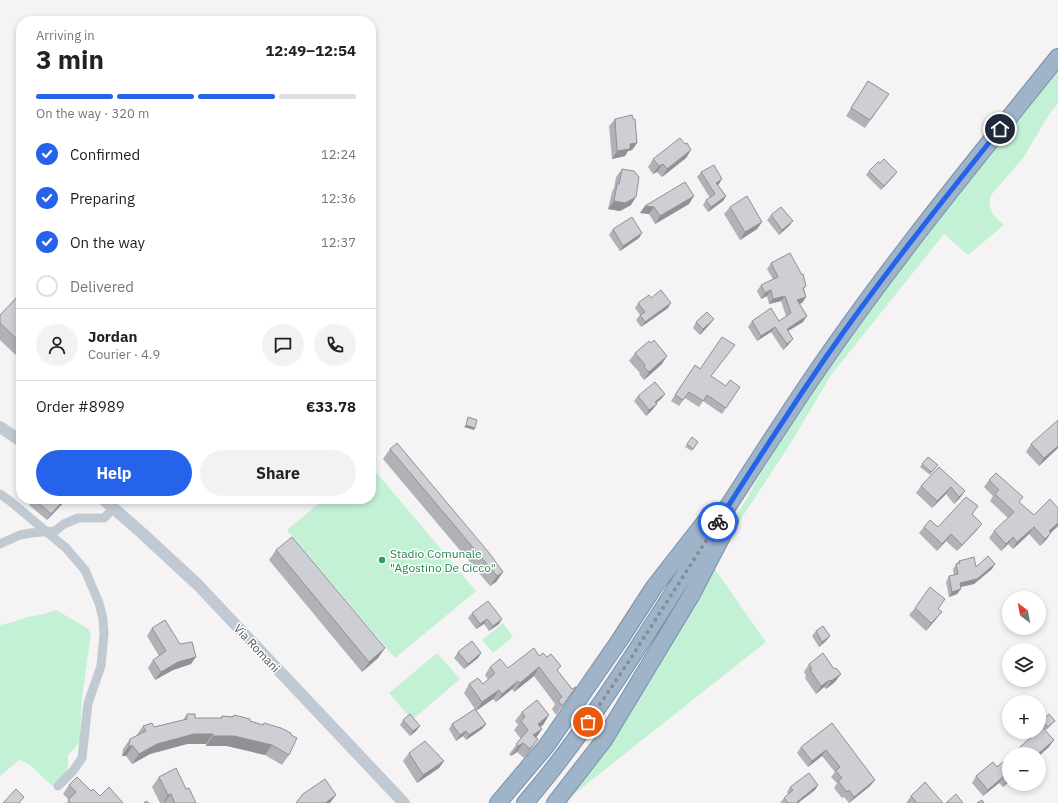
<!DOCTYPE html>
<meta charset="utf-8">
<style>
body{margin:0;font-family:"IBM Plex Sans",sans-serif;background:#f2f2f2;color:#222;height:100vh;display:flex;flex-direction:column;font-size:15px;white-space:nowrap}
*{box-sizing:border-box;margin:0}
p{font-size:13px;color:#767676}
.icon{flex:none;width:22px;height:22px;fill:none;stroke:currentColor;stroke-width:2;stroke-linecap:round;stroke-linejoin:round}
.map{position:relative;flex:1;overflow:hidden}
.panel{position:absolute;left:16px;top:16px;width:360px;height:488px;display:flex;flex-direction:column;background:#fff;border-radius:16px;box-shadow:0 2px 6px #0003}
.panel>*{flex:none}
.needle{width:26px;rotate:329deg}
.buttons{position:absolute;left:1002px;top:591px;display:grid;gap:8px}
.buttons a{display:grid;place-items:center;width:44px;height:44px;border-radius:50%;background:#fff;box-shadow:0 2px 6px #0003;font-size:20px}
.pin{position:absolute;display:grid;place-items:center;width:34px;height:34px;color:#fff;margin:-17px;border:2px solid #fff;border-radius:50%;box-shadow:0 1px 4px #0007}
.courier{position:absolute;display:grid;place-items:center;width:40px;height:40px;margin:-20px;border:3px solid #2563eb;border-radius:50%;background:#fff;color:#222;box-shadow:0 1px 5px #0007}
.overview em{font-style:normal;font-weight:700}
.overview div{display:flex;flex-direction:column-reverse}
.overview{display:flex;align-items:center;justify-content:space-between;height:68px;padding:0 20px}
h1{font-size:26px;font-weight:700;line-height:30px}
.bar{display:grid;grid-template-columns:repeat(4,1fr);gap:6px 4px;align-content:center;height:48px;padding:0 20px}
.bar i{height:5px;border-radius:3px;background:#e0e0e0}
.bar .on{background:#2563eb}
.bar p{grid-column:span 4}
.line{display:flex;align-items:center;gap:10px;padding:0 20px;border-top:1px solid #e0e0e0}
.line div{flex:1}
.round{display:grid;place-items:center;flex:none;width:42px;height:42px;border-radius:21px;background:#f2f2f2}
ol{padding:0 20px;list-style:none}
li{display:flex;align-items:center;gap:12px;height:44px}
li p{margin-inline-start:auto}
li .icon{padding:4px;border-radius:50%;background:#2563eb;color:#fff;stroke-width:4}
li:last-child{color:#767676}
li i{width:22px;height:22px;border:2px solid #e0e0e0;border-radius:50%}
.cta{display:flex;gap:8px;margin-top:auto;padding:8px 20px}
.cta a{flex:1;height:46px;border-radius:24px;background:#2563eb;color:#fff;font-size:16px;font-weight:700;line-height:46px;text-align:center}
.cta a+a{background:#f2f2f2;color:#222}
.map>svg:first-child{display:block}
.grass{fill:#c3f1d5}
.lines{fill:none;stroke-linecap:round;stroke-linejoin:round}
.trunk-casing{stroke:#7690ad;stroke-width:18}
.minor{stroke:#c1cad2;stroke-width:9}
.tertiary{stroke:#c1cad2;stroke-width:12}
.trunk{stroke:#9fb4c9;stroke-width:16}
.wall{fill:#b0b2b7}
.shaded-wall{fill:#909195}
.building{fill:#cdcfd5;stroke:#909195}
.done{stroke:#868d94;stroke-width:4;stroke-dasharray:0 7.2}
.route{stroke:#2563eb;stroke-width:5}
.leisure-dot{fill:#2e9e5b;stroke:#fff;stroke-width:1.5}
.labels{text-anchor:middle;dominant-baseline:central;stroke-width:3;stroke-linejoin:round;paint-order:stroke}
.leisure-label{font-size:12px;fill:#27864d;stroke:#fff;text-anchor:start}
.street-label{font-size:12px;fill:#4a5661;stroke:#fff}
</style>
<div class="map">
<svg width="1058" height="803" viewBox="0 0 1058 803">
<rect width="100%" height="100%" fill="#f5f3f3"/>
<path class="grass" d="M1058,68V103L1050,113L1023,158L991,195C986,209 994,216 1004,225L968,255L944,234L831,375L792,441L716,557L715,553L791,422L833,360L936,220Z
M371,466L476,591L395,658L287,530L324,499H371Z
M712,565L766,642L569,798L567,803H561Z
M56,610L87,628L91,634L82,697L80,742L68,755V770L52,786L29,764L19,760L0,776V625C11,623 18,620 28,617C38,615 46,614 56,610Z
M503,623L513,637L493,653L482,640Z
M437,653L460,679L412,720L389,693Z"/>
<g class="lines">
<defs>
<path id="trunk" d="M498,803L547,745L621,638L654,587L711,514
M525,803C582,737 629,662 676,588C715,526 755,464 796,402C876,281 967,170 1058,57
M555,803L604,740L692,594L730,521"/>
</defs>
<use href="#trunk" class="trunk-casing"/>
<path class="minor" d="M0,494L10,501L66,548L85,570L99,603L103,619L104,634L101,666L88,703L82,758L73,771L58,786
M0,544L20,535L31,533L55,531L64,524L78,518H104L114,508"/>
<path class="tertiary" d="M0,427L21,441
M103,499L143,534L198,585L404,803"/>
<use href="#trunk" class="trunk"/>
</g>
<path class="wall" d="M868,81L889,94L865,128L846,116Z
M615,119L637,143L632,150L628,151L625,156L612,159L609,126Z
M685,144L691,150L686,158L662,177L657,172L653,174L648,167L653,159Z
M880,163L897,172L894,176L881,190L866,175L869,171Z
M622,169L631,205L620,211L608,209L612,192L614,188L616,177Z
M701,172L719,184L718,185L726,196L723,201L708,212L703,205L706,200L710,198L697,177Z
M689,204L655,224L649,214L640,213L645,206Z
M730,207L762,222L757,229L740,240L724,214Z
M771,215L793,221L789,226L779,235L767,220Z
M613,229L639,238L620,251L609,235Z
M771,263L806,286L804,289L806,297L802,303L799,304L803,322L788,331L789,344L783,350L771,332L757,341L748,327L752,321H779L786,316L781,301L769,304L767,296L761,299L757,291L761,285L773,279L767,269Z
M21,293V360L0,340V315Z
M651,298L668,308L641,327L636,320L640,315L635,308L638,303Z
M714,319L710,324L700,335L693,328L696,322Z
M635,353L662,364L644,380L639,374L640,373L629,361Z
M695,365L726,386L740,387L722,414L703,401L699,407L685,398L679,406L671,401Z
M665,394L661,399L656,403L653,409L646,416L634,401L638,396Z
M692,437L698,442L692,451L685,447Z
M1031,444L1058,448L1039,466L1026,452Z
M390,449L503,572L496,582L490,586L383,459Z
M928,457L938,465L930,475L920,467Z
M939,467L960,498L954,504L946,494L932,508L916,493L921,486Z
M989,480L1019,502L1034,515L1058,508V527V526L1051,533L1046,540L1040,546L1029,534L1013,549L1008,544L1001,551L989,538L994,531L1008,518L990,501L993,496L984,487Z
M33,499H67L47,520L29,505Z
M973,514L977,530L957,551L946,541L937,551L919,533L924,527H938Z
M276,550L385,648L378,658L362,672L269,560Z
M959,561L976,567L992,569L974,584L960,587L957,594L949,597L946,582L949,576L954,575L953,569Z
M915,608L938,609L942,612L936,619L926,631L909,615Z
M472,613L502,619L499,624L489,631L484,624L476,629L468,618Z
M152,628L180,644L191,664L173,670L155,680L148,668L153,660L159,656L147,636Z
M816,631L826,641L819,647L812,636Z
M458,652L481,653L478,658L464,669L454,658Z
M539,656L547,657L561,666L557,671L572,689L576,687L556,715L552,709L555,704L534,676L514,692L512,689L496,702L493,699L476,710L486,724L482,729L466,740L463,736L456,741L449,729L452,724L475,709L464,693L469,684H483L488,679L485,675L490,667L508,668Z
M809,664L835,682L826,689L824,687L816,694L805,678L806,676L804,672Z
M522,712L549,715L543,725L540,727L542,729L536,738L531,749L524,758L517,752L511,756L509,754L521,739L514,730L518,725L515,721Z
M187,714L195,718H221L222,716H233L234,715L262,725L264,723L289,755L282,765L265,755L227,746H206V744H187L150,754L132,764L126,756H122L123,749L130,739L136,736L143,726L154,727L183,720Z
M403,720L420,726L416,731L410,736L400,725Z
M1041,721H1055L1046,730L1039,724Z
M832,723L875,780L870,786L849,803L844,797L842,798L834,788L837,783L831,777L835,772L822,756L808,767L797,753L801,747Z
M409,753L444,761L439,768L417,783L403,761Z
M993,762L1009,782L1003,787L999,783L983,796L972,783L976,776Z
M159,777L186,789L196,803H160L152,787Z
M69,785L91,791L100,796L123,803H66L69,800L63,794Z
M818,785L815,790L798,803H780L784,798L788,794L787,792L790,787Z
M911,796L943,803H906Z"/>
<path class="shaded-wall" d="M637,143L632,150L628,151L625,156L612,159L617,151L630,144Z
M691,150L686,158L662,177L667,169Z
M663,164L657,172L653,174L659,166Z
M897,172L894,176L881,190L884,186Z
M722,179L719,184L713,188L716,183Z
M694,196L689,204L655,224L660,216Z
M726,196L723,201L708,212L711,207Z
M636,197L631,205L620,211L608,209L614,201Z
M645,206L654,207L649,214L640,213Z
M793,221L789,226L779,235L782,230Z
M762,222L757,229L740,240L745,232Z
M642,233L639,238L620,251L623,246Z
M771,290L767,296L761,299L765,293Z
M785,296L781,301L769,304L773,299Z
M806,297L802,303L793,305L797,300Z
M671,303L668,308L641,327L645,322Z
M807,316L803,322L783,334L787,329Z
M714,319L710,324L700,335L703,329Z
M775,327L771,332L757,341L761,336Z
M793,339L789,344L783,350L787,344Z
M667,356L662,364L644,380L649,372Z
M665,394L661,399L652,407L655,402Z
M657,404L653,409L646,416L649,410Z
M466,425L475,428L474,430L464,427Z
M1058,446V448L1039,466L1044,458Z
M951,487L946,494L932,508L937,501Z
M965,491L960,498L954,504L959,497Z
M65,499H67L47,520L51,514Z
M1058,523V526L1044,538L1049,531Z
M982,524L977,530L957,551L962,545Z
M1034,527L1029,534L1013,549L1017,542Z
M1051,533L1046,540L1040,546L1045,539Z
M951,534L946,541L937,551L942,544Z
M1013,537L1008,544L1001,551L1006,544Z
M995,564L992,569L974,584L956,588L960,583Z
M503,572L496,582L490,586L497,576Z
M961,589L957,594L949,597L952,592Z
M942,612L936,619L926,631L931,623Z
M487,619L484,624L476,629L480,624Z
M502,619L499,624L489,631L493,626Z
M830,636L826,641L819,647L822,642Z
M385,648L378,658L362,672L369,662Z
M481,653L478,658L464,669L468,664Z
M196,657L191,664L173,670L155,680L161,672L178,662Z
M539,667L534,676L514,692L520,683Z
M841,674L835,682L826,689L831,681Z
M830,680L824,687L816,694L821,686Z
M518,681L512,689L496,702L502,694Z
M499,690L493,699L476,711L482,702Z
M549,715L543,725L531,733L538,724Z
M486,724L482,729L466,740L469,735Z
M420,726L416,731L410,736L413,731Z
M542,729L535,739L533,735Z
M466,731L463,736L456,741L460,735Z
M194,734H213L206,744H187L150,754L132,764L139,754L157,744Z
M213,736H234L272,745L265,755L227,746H206Z
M538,739L531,749L524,758L530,749Z
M1054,740L1049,747L1039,756V754H1038Z
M523,743L517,752L511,756L518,746Z
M129,746H133L126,756H122Z
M826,750L822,756L808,767L812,761Z
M444,761L439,768L417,783L423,775Z
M1004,776L999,783L983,796L988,790Z
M1009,779V782L1003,787L1008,780Z
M875,780L870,786L849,803L854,797Z
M818,785L815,790L798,803L797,802Z
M171,794L164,803H163L168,795Z
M336,795L330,803H325Z"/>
<path class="building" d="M868,81L889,94L870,120L851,108Z
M632,115L633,119H635L637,143L630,144V149L617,151L615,119Z
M680,138L685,144L687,143L691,150L667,169L663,164L659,166L653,159Z
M884,159L897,172L884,186L869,171L878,162L880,163Z
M714,165L722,179L716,183L726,196L711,207L706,200L715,194L701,172Z
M622,169L634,171L639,177L636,197L625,203L614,201L617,184H619Z
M685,182L694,196L660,216L654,207L645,206Z
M747,196L762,222L745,232L730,207Z
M781,207L793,221L782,230L771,215Z
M632,217L642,233L623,246L613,229Z
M790,253L802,275L803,274L806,286L803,288L806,297L797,300L807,316L787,329L793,339L787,344L775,327L761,336L752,321L771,308L779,321L791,313L785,296L773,299L771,290L765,293L761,285L778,277L771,263Z
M661,290L671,303L645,322L640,315L645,312L638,303L649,295L651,298Z
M21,293V343L0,323V315Z
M707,312L714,319L703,329L696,322Z
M722,337L735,345L711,376L726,386L730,380L740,387L726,408L707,395L703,401L689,392L683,400L675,395L695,365L700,369Z
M654,340L667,356L649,372L644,367L645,365L635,353L649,341L651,343Z
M655,382L665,394L655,402L657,404L649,410L638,396Z
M468,417L477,420L475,428L466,425Z
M1058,420V446L1044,458L1031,444Z
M692,437L698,442L693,449L687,444Z
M397,443L490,554L503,572L497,576L390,449Z
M928,457L938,465L931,472L922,464Z
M939,467L965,491L959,497L951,487L937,501L921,486Z
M996,473L1023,497L1019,502L1034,515L1050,499L1058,508V523L1049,531L1051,533L1045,539L1034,527L1017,542L1013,537L1006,544L994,531L1014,512L995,494L999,490L989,480Z
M966,497L978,506L972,514L982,524L962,545L951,534L942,544L924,527L930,520L938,527Z
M34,499H65L51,514Z
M292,537L385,648L369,662L276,550Z
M988,556L995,564L977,579L960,583L961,589L952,592L949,576L958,574L956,564L960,563L959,561L974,557L976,567Z
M930,587L945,599L938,609L942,612L931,623L915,608Z
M488,601L502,619L493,626L487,619L480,624L472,613Z
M165,620L180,644L192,642L196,657L178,662L161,672L153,660L166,651L152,628Z
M823,626L830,636L822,642L816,631Z
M472,641L481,653L468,664L458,652Z
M534,648L539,656L543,653L547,657L551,654L561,666L557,670L572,689L576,687L562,706L558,700L562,697L539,667L520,683L518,681L502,694L499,690L482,702L469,684L478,678L483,684L495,673L490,667L500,659L508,668Z
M823,653L834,669L836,668L841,674L831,681L830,680L821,686L810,670L812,669L809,664Z
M537,700L549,715L538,724L542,729L533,735L538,739L530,749L523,743L518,746L516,744L528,730L521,721L525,717L522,712Z
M475,709L486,724L469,735L466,731L460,735L452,724Z
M187,714H195V718H222V716L233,717L234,715L250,719V721L263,725L264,723L281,728L291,733V735L297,738L289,755L272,745L234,736H213V734H194L157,744L139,754L133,746H129L130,739L146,731L143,726L152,723L154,727L187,719Z
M410,714L420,726L413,731L403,720Z
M1049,714L1055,721L1048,727L1041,721Z
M832,723L875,780L854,797L849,790L847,792L838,781L842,778L836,771L840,767L826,750L812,761L801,747Z
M1042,727L1054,740L1038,754H1012L1037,732H1039V730Z
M425,741L444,761L423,775L409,753Z
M1009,757V779L1008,780L1004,776L988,790L976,776L993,762L997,767Z
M176,768L186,789L189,788L196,803H175L171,794L168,795L159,777Z
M809,773L818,785L797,802L798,803H788L784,798L793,790L790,787Z
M77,777L91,791L93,789L100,796L109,787L123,803H71L68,800L76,792L69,785Z
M325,779L336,795L325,803H296L303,794Z
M925,782L943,803H917L911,796Z
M16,789L24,797L19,803H3Z
M956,794L963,803H946Z
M982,800L984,803H977Z
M146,801L149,803H144Z"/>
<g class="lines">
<path class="done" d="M588,722L629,661L718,522"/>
<path class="route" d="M718,522C753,467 789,411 826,357C880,279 940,204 1000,129"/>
</g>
<circle class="leisure-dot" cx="382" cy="560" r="4"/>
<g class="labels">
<g class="leisure-label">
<text x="390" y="553">Stadio Comunale<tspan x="390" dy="14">"Agostino De Cicco"</tspan></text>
</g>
<g class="street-label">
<text transform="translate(257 648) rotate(47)">Via Romani</text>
</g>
</g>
</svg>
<div class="buttons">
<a><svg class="needle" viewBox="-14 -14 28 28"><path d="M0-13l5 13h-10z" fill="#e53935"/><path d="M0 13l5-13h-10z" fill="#767676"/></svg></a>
<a><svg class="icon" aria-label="layers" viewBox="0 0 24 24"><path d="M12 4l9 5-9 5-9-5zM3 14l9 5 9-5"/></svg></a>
<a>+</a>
<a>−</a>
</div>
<div class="pin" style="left:588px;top:722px;background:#ea580c"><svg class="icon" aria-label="bag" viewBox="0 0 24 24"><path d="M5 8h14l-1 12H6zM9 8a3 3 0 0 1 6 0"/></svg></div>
<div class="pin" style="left:1000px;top:129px;background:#1f2937"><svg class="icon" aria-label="home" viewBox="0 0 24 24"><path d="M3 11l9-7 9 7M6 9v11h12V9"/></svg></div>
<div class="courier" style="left:718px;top:522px"><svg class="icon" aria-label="bike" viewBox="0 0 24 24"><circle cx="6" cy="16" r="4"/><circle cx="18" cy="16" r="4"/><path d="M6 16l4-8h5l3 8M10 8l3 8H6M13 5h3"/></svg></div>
<section class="panel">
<div class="overview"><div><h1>3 min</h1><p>Arriving in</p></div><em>12:49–12:54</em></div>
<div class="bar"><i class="on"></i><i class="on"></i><i class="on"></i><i></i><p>On the way · 320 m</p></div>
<ol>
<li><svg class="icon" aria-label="check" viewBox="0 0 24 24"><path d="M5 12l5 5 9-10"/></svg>Confirmed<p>12:24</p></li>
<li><svg class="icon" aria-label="check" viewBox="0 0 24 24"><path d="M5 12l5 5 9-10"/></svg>Preparing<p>12:36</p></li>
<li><svg class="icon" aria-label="check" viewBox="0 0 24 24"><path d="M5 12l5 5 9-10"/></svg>On the way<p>12:37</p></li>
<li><i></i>Delivered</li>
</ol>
<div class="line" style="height:72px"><a class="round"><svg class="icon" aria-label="person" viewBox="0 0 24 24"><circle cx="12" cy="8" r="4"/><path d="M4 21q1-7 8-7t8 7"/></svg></a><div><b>Jordan</b><p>Courier · 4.9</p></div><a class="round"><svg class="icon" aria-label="chat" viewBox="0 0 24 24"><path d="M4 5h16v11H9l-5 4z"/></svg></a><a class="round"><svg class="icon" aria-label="phone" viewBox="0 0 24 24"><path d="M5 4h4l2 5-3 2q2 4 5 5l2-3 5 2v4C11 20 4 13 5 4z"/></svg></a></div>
<div class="line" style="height:52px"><div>Order #8989</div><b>€33.78</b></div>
<div class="cta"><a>Help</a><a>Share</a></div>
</section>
</div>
